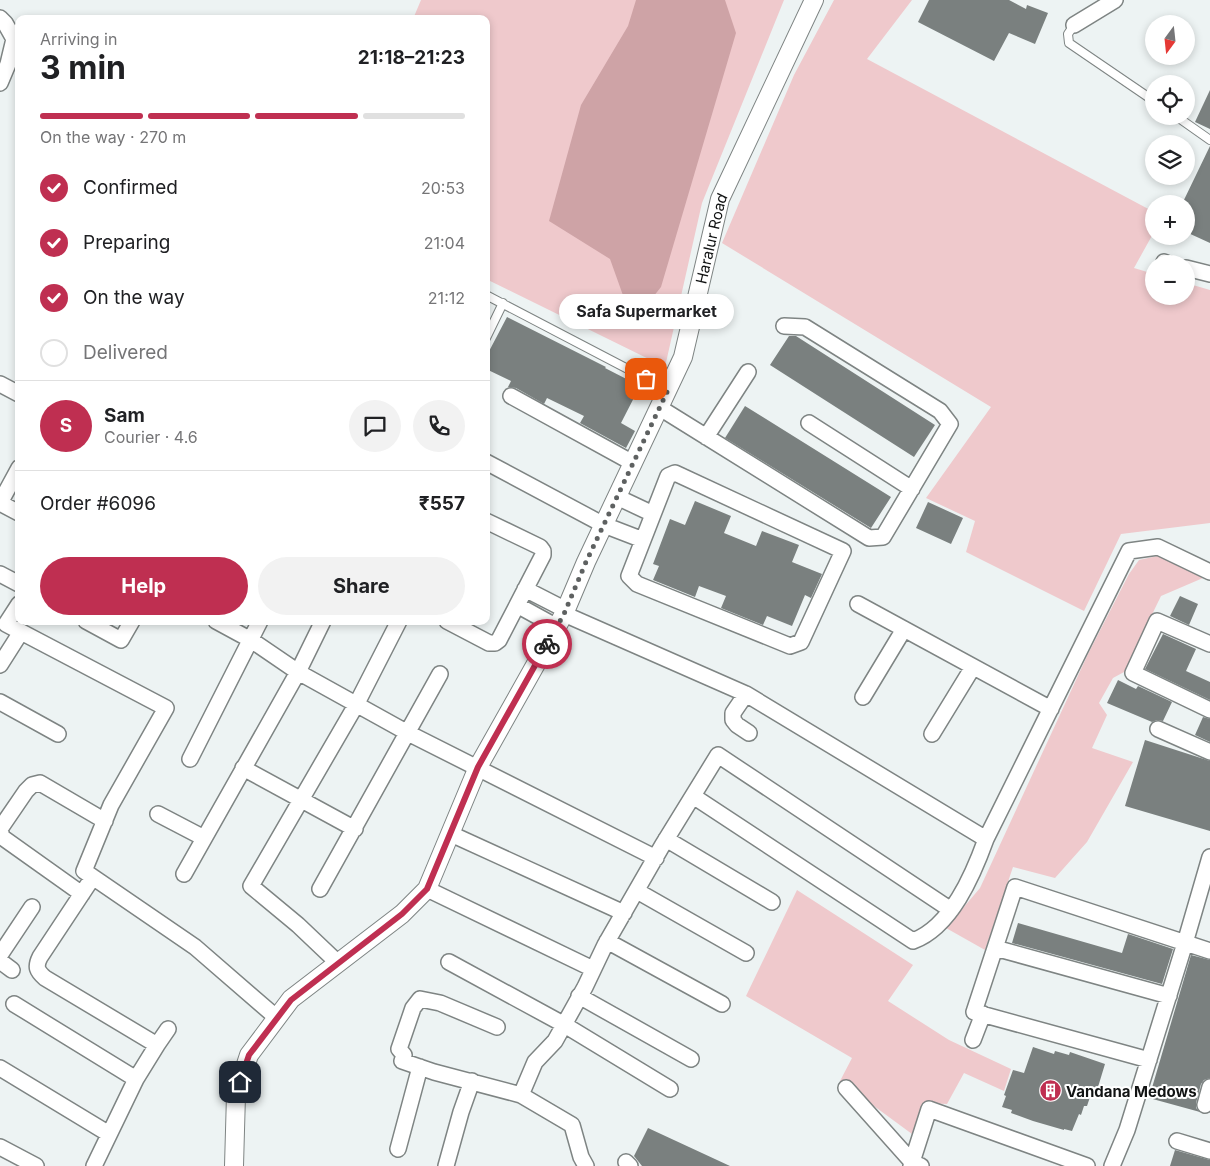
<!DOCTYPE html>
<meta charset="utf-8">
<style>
body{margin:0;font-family:Inter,sans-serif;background:#f2f2f2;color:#202124;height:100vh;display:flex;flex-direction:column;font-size:19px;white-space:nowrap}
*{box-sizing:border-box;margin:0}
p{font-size:16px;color:#757577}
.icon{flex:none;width:28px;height:28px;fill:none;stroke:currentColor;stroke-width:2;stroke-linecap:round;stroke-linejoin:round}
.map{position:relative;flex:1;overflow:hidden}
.panel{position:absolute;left:15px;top:15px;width:475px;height:610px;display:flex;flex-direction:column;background:#fff;border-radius:10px;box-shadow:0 2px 8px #0003}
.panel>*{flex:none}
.needle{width:32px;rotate:195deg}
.controls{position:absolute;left:1145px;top:15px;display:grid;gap:10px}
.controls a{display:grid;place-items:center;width:50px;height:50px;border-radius:50%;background:#fff;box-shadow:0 2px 8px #0003;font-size:25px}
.pin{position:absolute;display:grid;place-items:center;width:42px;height:42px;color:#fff;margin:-21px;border-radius:10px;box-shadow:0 2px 8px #0006}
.courier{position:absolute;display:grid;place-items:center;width:50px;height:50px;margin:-25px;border:4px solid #bf2f51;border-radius:50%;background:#fff;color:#222;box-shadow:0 1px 6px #0007}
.bubble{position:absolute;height:35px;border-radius:18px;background:#fff;box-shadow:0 2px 8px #0003;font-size:16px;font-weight:700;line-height:35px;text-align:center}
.head em{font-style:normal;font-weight:700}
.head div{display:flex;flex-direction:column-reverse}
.head{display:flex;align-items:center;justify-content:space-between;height:85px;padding:0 25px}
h1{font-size:32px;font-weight:700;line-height:38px}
.bar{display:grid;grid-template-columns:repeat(4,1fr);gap:8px 5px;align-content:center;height:60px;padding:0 25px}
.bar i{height:6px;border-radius:4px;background:#e0e0e0}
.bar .on{background:#bf2f51}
.bar p{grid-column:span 4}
.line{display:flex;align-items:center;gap:12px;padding:0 25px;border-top:1px solid #e0e0e0}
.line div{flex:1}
.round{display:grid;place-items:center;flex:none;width:52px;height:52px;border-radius:26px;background:#f2f2f2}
ol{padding:0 25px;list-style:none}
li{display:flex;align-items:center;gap:15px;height:55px}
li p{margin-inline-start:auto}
li .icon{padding:5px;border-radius:50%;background:#bf2f51;color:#fff;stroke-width:4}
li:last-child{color:#757577}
li i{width:28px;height:28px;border:2px solid #e0e0e0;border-radius:50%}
.action{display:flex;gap:10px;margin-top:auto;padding:10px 25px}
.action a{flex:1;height:58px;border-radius:30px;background:#bf2f51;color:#fff;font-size:20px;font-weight:700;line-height:58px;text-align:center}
.action a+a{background:#f2f2f2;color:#202124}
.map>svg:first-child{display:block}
.green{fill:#efc9cc}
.water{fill:#cea3a6}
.building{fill:#7a807f}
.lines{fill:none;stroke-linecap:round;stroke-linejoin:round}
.service-casing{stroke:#7e8483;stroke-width:10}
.minor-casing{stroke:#7e8483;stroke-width:18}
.tertiary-casing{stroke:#7e8483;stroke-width:20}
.service{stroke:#fff;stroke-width:8}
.minor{stroke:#fff;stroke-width:15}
.tertiary{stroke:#fff;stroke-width:18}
.done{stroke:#5e6161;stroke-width:5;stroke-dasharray:0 9}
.route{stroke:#bf2f51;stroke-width:6}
.labels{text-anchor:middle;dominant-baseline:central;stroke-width:4;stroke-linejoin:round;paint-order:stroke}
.street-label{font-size:15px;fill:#111313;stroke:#fff}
.poi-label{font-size:15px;font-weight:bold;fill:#111313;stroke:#fff;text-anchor:start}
</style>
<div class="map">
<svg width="1210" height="1166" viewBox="0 0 1210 1166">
<rect width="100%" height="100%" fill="#edf3f3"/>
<path class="green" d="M421,0H784L702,203L665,367L486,279V19H413Z
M834,0H912L867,59L1154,212V232L1134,268L1154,274V296H1186V283L1210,290V523L1121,534L1084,611L966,552L975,521L926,498L991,407L722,243L794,75Z
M1162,555L1203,578L1161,596L1124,672L1113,678L1099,703L1107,715L1092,748L1133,762L1087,842L1055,878L1013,867L985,950L946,928L980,888L1088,654L1129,574L1139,560Z
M797,890L913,965L888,1001L949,1040L1011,1069L1004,1091L964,1073L947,1104L926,1103L912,1134L840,1081L852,1058L746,996Z"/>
<path class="water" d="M636,0H725L736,33L661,287L649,302L625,301L610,259L549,221L581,105L628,26Z"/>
<path class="building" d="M929,0H1009L1026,9L1027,5L1048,13L1035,44L1009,33L994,61L918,22Z
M1210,90V129L1195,122Z
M1210,146V243L1186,232V204H1182Z
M507,317L606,367L605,368L640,386L621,423L635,431L626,448L580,423L584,416L547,398L544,404L516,388L508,387L511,381L486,369V357Z
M789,336H796L935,425L914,457L770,365Z
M745,406L891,497L871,528L725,438Z
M695,501L731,516L724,533L756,546L762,531L799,545L792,562L822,574L811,598L805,595L792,626L767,616L763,625L721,608L726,596L699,586L695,597L653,580L659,566L653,564L670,519L685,525Z
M928,502L963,518L951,544L916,528Z
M1180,596L1198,604L1189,625L1170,616Z
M1163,634L1196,649L1186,671L1210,682V700L1145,669Z
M1118,680L1136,689L1138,686L1172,702L1163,721L1157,720L1152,722L1107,703Z
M1203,717L1210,719V742L1195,735Z
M1145,740L1210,761V831L1125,806Z
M1018,923L1122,953L1128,934L1173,949L1162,984L1012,943Z
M1191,955L1210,960V1078L1204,1080L1201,1084L1196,1103V1108L1200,1112L1149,1098Z
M1033,1047L1054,1054L1055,1051L1069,1055L1070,1052L1105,1064L1098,1087L1096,1086L1093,1094H1091L1087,1106H1084L1081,1115L1079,1114L1072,1131L1064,1129V1130L1033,1121L1011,1113L1012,1110L1002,1107L1006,1096L1004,1095L1013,1070L1024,1073Z
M648,1128L730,1166H642L634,1156Z
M1175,1150L1210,1160V1166H1170Z"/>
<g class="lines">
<defs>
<path id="service" d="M1074,25L1068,34L1069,43L1154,101
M1176,116L1210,140
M486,295L668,390
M486,338L503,303"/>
<path id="minor" d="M0,18L5,23L14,39L8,64L0,83
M1074,25L1115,0
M1164,262L1169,264
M1186,268L1210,274
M0,384L19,394
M511,396L633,463
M660,408L869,538L883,537L950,424L940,411L805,327L784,326
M809,423L912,489
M706,437L748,372
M486,462L604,525L643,540
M675,473L843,551L801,642L790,646L637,584L629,576L668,476Z
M617,497L653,514
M0,503L19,468
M0,503L19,513
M0,574L19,584
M525,589L566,610
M19,604L6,624L166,708L111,805L84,871L195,947L277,1018
M858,604L1051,709
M517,605L557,627
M564,614L746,694L986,839
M86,621L121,640L132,621
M216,621L251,640L298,672L408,733L656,858
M447,621L489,643H495L499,640L543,555V551L540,547L486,521
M1210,644L1157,621L1133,673L1210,710
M0,665L21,632
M746,694L733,713V720L737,725L749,733
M863,697L904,629
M0,702L58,734
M1158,729L1210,752
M932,734L973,667
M190,759L260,621
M243,768L355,829
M693,796L913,941C951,927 973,875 986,839L1129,551L1158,547L1210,572
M158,814L204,838
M451,834L624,913
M666,839L772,902
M184,874L298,672L323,621
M93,877L40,957C35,967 37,971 45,978L157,1045L136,1079L94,1166
M320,889L440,674
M427,889L593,969
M637,891L746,953
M82,894L2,837L0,829L26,791L32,785L40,783L105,821
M607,941L722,1004
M995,948L1169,996
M0,955L32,907
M0,961L12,970
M449,962L563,1024L670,1089
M338,963L298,925L251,886L356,705L399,621
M579,996L691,1059
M14,1004L136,1079
M497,1027L440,1003L420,999L413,1008L399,1049L404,1055L402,1061L434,1072L521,1095L572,1125L581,1157L586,1166
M973,1040L983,1014
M157,1045L168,1029
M1149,1060L974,1012L1015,887L1210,951
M0,1068L109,1134
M846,1088L912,1162L911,1166
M521,1095L535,1062L555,1041L585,987L605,945L662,846L718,755L951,910
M1205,1105L1210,1087
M1177,1141L1210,1151
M0,1147L36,1166
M398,1149L420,1067
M626,1162L630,1166
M446,1166L461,1112L472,1081
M921,1166L912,1162L929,1109L1087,1166
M1112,1166L1127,1130L1185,943L1210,857"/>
<g id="tertiary">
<path id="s1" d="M234,1166L236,1095L249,1055L291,999L402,914L427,889L478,767L564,614L586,562L683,357L720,199L814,0"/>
</g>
</defs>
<use href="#service" class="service-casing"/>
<use href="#minor" class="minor-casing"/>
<use href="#tertiary" class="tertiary-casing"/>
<use href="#service" class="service"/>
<use href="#minor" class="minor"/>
<use href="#tertiary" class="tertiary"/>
</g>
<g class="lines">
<path class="done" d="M547,644L564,614L586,562L668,390L646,379"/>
<path class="route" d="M240,1082L249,1055L291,1000L402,914L427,889L478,767L547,644"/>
</g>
<defs>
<symbol id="building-disc" viewBox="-11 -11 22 22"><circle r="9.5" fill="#bf2f51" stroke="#fff"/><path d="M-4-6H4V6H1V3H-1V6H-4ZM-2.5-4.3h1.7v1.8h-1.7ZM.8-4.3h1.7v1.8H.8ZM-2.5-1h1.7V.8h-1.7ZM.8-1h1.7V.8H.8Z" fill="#fff"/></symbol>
</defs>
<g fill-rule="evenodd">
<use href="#building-disc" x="1038" y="1078" width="25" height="25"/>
</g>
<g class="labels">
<g class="street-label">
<text stroke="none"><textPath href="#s1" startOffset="1071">Haralur Road</textPath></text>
</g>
<g class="poi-label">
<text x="1066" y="1091">Vandana Medows</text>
</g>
</g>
</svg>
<div class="controls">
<a><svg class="needle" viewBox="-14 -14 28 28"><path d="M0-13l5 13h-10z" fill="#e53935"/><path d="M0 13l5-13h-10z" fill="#757577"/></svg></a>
<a><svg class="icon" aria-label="locate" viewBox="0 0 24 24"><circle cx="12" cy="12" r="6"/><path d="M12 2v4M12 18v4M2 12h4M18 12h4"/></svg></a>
<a><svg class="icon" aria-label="layers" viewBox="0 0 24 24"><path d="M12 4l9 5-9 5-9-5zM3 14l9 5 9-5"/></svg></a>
<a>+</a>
<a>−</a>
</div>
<div class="pin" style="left:646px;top:379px;background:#ea580c"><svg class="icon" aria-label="bag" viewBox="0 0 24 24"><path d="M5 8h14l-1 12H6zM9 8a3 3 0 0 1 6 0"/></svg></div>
<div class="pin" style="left:240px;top:1082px;background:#1f2937"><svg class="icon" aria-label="home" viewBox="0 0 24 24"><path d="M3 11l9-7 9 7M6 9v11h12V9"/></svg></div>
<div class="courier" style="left:547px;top:644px"><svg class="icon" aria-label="bike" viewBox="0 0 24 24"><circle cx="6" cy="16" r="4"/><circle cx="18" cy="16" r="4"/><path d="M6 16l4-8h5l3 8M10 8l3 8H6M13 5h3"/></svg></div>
<div class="bubble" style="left:559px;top:294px;width:175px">Safa Supermarket</div>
<section class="panel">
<div class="head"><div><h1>3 min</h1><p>Arriving in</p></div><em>21:18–21:23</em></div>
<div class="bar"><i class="on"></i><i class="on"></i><i class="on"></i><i></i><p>On the way · 270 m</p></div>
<ol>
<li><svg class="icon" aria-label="check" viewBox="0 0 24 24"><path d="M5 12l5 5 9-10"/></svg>Confirmed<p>20:53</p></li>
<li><svg class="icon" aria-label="check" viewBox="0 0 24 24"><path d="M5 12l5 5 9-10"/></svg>Preparing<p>21:04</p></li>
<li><svg class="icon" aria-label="check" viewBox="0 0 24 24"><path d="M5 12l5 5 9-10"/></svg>On the way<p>21:12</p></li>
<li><i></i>Delivered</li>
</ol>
<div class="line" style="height:90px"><b class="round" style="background:#bf2f51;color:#fff">S</b><div><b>Sam</b><p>Courier · 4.6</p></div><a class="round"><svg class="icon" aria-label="chat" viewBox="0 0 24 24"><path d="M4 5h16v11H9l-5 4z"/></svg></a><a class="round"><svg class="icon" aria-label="phone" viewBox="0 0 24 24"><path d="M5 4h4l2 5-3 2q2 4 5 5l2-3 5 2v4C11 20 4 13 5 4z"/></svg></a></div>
<div class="line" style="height:65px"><div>Order #6096</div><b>₹557</b></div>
<div class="action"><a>Help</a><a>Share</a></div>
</section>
</div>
